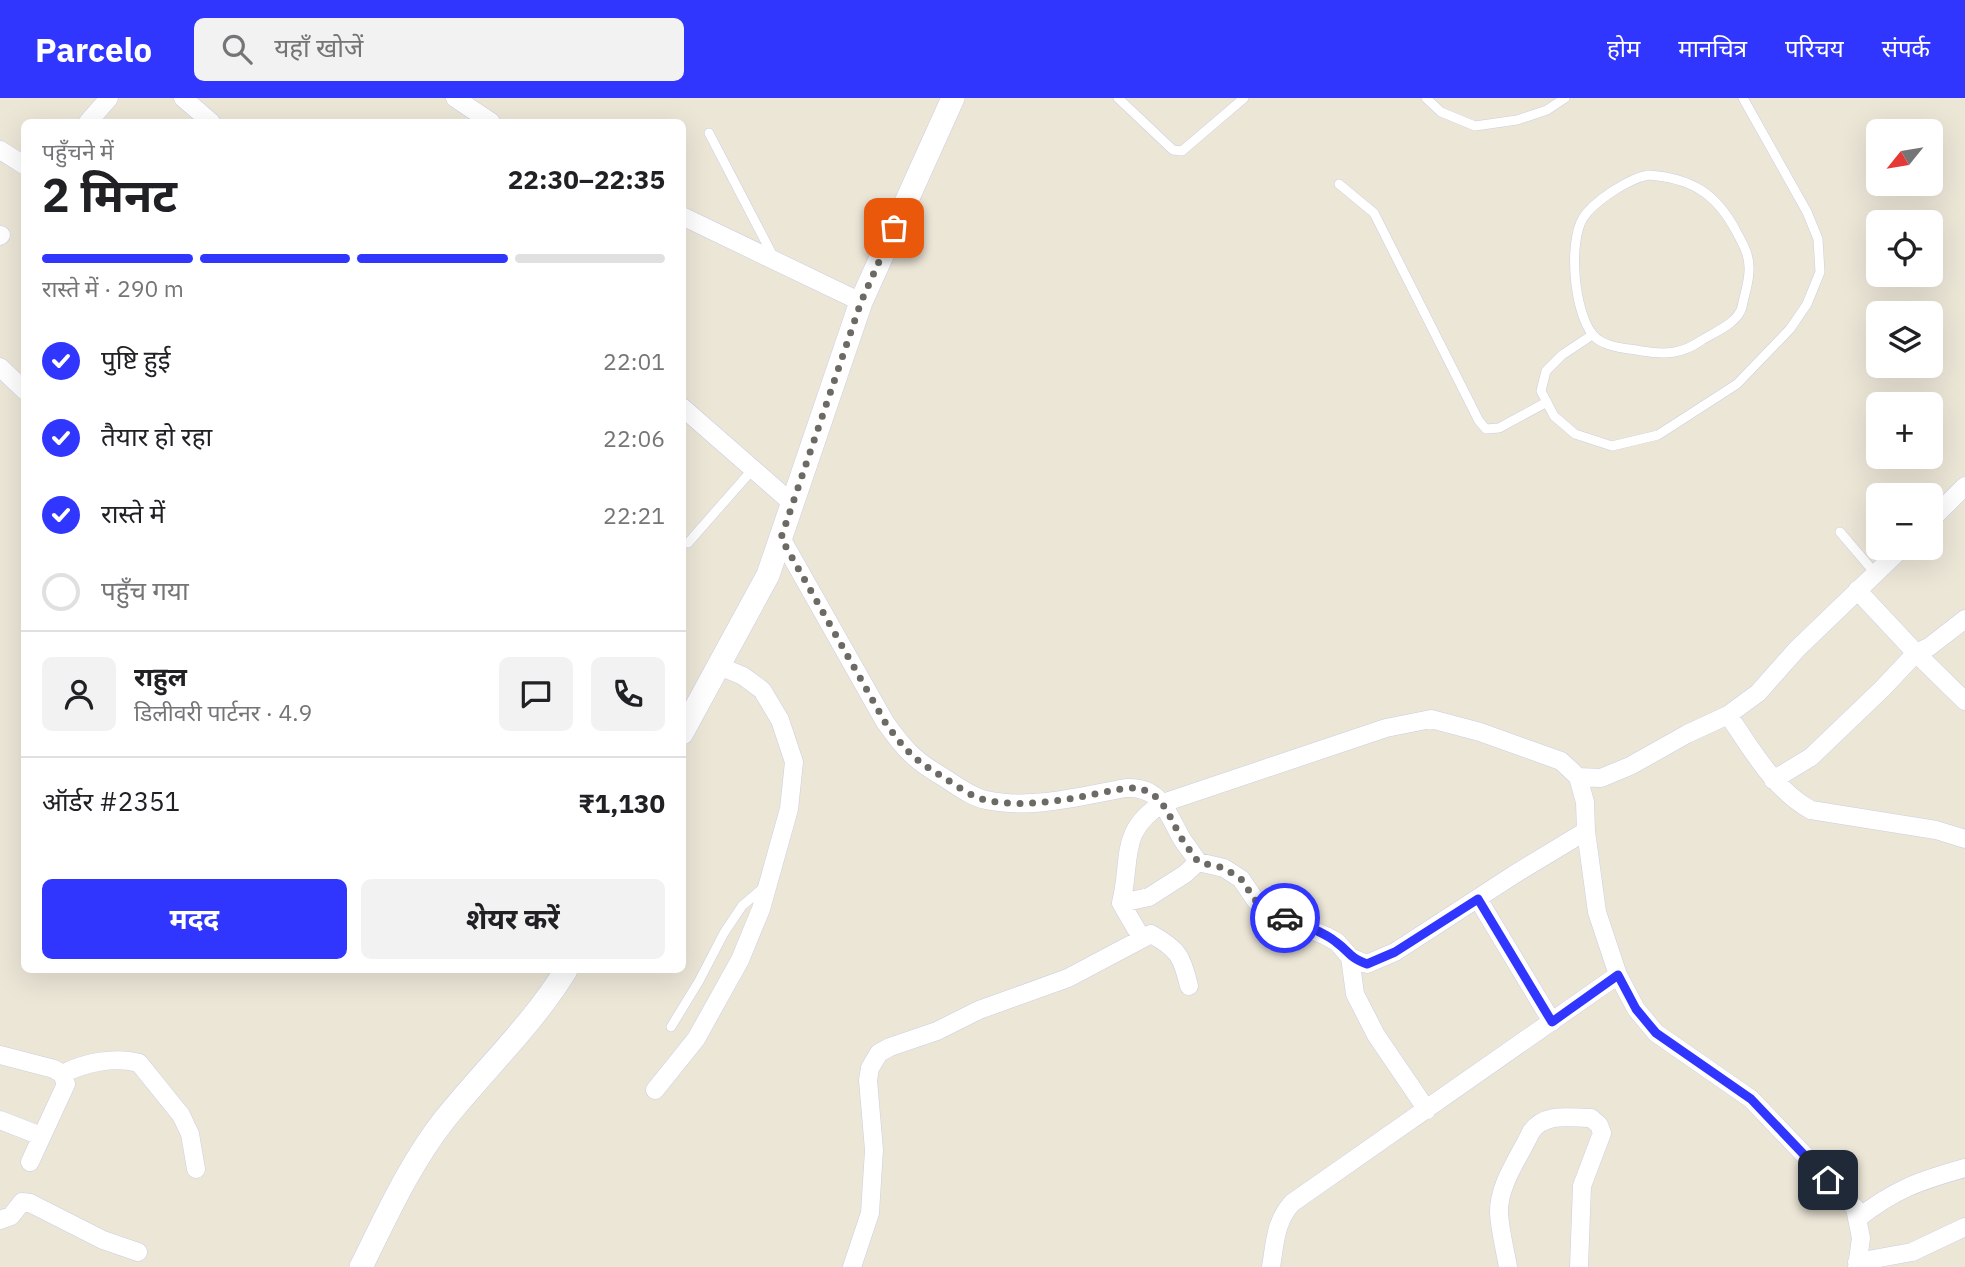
<!DOCTYPE html>
<html lang="hi">
<meta charset="utf-8">
<style>
body{margin:0;font-family:"IBM Plex Sans","Noto Sans Devanagari",sans-serif;background:#f2f2f2;color:#202124;height:100vh;display:flex;flex-direction:column;font-size:26px;white-space:nowrap}
*{box-sizing:border-box;margin:0}
p{font-size:23px;color:#757577}
.icon{flex:none;width:38px;height:38px;fill:none;stroke:currentColor;stroke-width:2;stroke-linecap:round;stroke-linejoin:round}
.map{position:relative;flex:1;overflow:hidden}
.drawer{position:absolute;left:21px;top:21px;width:665px;height:854px;display:flex;flex-direction:column;background:#fff;border-radius:10px;box-shadow:0 7px 28px #0002}
.drawer>*{flex:none}
.needle{width:46px;rotate:240deg}
.fabs{position:absolute;left:1866px;top:21px;display:grid;gap:14px}
.fabs a{display:grid;place-items:center;width:77px;height:77px;border-radius:10px;background:#fff;box-shadow:0 7px 28px #0002;font-size:35px}
.pin{position:absolute;display:grid;place-items:center;width:60px;height:60px;color:#fff;margin:-30px;border-radius:14px;box-shadow:0 4px 10px #0006}
.courier{position:absolute;display:grid;place-items:center;width:70px;height:70px;margin:-35px;border:5px solid #3136ff;border-radius:50%;background:#fff;color:#222;box-shadow:0 2px 9px #0007}
.overview em{font-style:normal;font-weight:700}
.overview div{display:flex;flex-direction:column-reverse}
.overview{display:flex;align-items:center;justify-content:space-between;height:119px;padding:0 21px}
h1{font-size:46px;font-weight:700;line-height:52px}
.bar{display:grid;grid-template-columns:repeat(4,1fr);gap:10px 7px;align-content:center;height:84px;padding:0 21px}
.bar i{height:9px;border-radius:5px;background:#e0e0e0}
.bar .current{background:#3136ff}
.bar p{grid-column:span 4}
.line{display:flex;align-items:center;gap:18px;padding:0 21px;border-top:2px solid #e0e0e0}
.line div{flex:1}
.round{display:grid;place-items:center;flex:none;width:74px;height:74px;border-radius:10px;background:#f2f2f2}
ol{padding:0 21px;list-style:none}
li{display:flex;align-items:center;gap:21px;height:77px}
li p{margin-inline-start:auto}
li .icon{padding:7px;border-radius:50%;background:#3136ff;color:#fff;stroke-width:4}
li:last-child{color:#757577}
li i{width:38px;height:38px;border:4px solid #e0e0e0;border-radius:50%}
.button{display:flex;gap:14px;margin-top:auto;padding:14px 21px}
.button a{flex:1;height:80px;border-radius:10px;background:#3136ff;color:#fff;font-size:28px;font-weight:700;line-height:80px;text-align:center}
.button a+a{background:#f2f2f2;color:#202124}
header{display:flex;align-items:center;gap:42px;box-sizing:border-box;height:98px;padding:0 35px;background:#3136ff;color:#fff}
header strong{font-size:33px}
nav{display:flex;gap:38px;margin-inline-start:auto;font-size:24px}
.search{width:490px;height:63px;background:#f2f2f2;display:flex;align-items:center;gap:18px;box-sizing:border-box;padding:0 24px;border-radius:10px;color:#757577;font-size:26px}
.map>svg:first-child{display:block}
.lines{fill:none;stroke-linecap:round;stroke-linejoin:round}
.service-casing{stroke:#cccde3;stroke-width:10}
.minor-casing{stroke:#cccde3;stroke-width:19}
.tertiary-casing{stroke:#cccde3;stroke-width:24}
.service{stroke:#fff;stroke-width:9}
.minor{stroke:#fff;stroke-width:18}
.tertiary{stroke:#fff;stroke-width:23}
.done{stroke:#6c6a65;stroke-width:7;stroke-dasharray:0 12.6}
.route{stroke:#3136ff;stroke-width:9}
</style>
<header>
<strong>Parcelo</strong>
<div class="search"><svg class="icon" aria-label="search" viewBox="0 0 24 24"><circle cx="10" cy="10" r="6"/><path d="M15 15l6 6"/></svg>यहाँ खोजें</div>
<nav><a>होम</a><a>मानचित्र</a><a>परिचय</a><a>संपर्क</a></nav>
</header>
<div class="map">
<svg width="1965" height="1169" viewBox="0 0 1965 1169">
<rect width="100%" height="100%" fill="#ece6d7"/>
<g class="lines">
<defs>
<path id="service" d="M1118,0L1173,52L1182,53L1244,0
M1426,0L1441,14L1475,28L1517,22L1547,12L1565,0
M709,35L773,158
M1648,77C1691,80 1716,95 1736,133C1743,146 1750,157 1749,173C1749,184 1744,198 1742,209C1738,225 1715,234 1702,242C1682,256 1666,257 1642,253C1627,250 1604,250 1593,237C1574,214 1568,145 1583,120C1594,103 1628,81 1648,77Z
M1339,86L1374,115L1479,323L1486,331L1499,330L1547,304
M1592,237L1562,257L1546,273L1541,293L1554,318L1575,336L1612,348L1658,337L1737,286L1790,231L1807,206L1820,174L1818,141L1807,114L1743,0
M1840,434L1875,475
M688,445L753,371
M671,929L699,883L724,835L742,808L763,790"/>
<path id="minor" d="M183,0L211,24
M455,0L491,24
M88,24L109,0
M0,52L24,67
M682,118L861,204
M0,138L1,137
M0,269L24,292
M682,309L793,406
M1930,423L1965,388
M781,440L885,624C905,652 914,662 943,679C956,687 971,699 986,702C1032,712 1081,698 1126,690C1162,688 1167,716 1182,741C1187,749 1193,756 1198,764L1224,770L1241,781L1256,803L1269,814L1326,838L1337,844L1350,859L1367,866L1395,854L1515,776L1586,733
M1857,492L1916,555L1929,549L1965,521
M1728,617C1752,651 1773,691 1811,712L1936,732L1965,741
M1578,679L1601,680L1630,668L1687,636L1728,617L1758,595L1797,551L1902,450
M1773,682L1811,659L1882,591L1916,555L1965,603
M1478,801L1552,924
M1121,805L1149,799L1185,776L1198,764
M1142,841L1121,805C1132,761 1118,733 1163,705L1386,630L1431,621L1480,634L1561,663L1578,679L1585,704L1586,733L1597,814L1618,877L1636,911L1656,935L1751,1001L1855,1110L1861,1140L1857,1169
M1350,859L1355,896L1376,937L1427,1012
M0,957L54,971L62,976L66,986L30,1064
M62,976C84,965 114,958 139,965L181,1017L190,1036L196,1071
M655,992L696,941L740,862L761,811L789,711L794,664L780,622L762,592L743,578L717,567
M0,1022L41,1038
M1857,1121C1895,1091 1919,1083 1965,1070
M0,1122L11,1118L22,1104L30,1105L103,1142L138,1154
M1857,1164L1912,1154L1965,1129
M852,1169L870,1115L874,1052L868,982L870,970L879,955L890,949L937,933L979,912L1068,880L1151,836C1178,851 1182,858 1189,888
M1271,1169C1275,1145 1275,1124 1292,1105L1618,877
M1508,1169C1505,1151 1500,1133 1499,1115C1498,1087 1520,1058 1531,1034C1544,1014 1570,1020 1591,1020L1599,1027L1602,1035L1582,1088L1579,1169"/>
<path id="tertiary" d="M682,635L768,477L861,204L953,0
M361,1169C386,1119 410,1065 445,1021C485,971 533,926 566,872"/>
</defs>
<use href="#service" class="service-casing"/>
<use href="#minor" class="minor-casing"/>
<use href="#tertiary" class="tertiary-casing"/>
<use href="#service" class="service"/>
<use href="#minor" class="minor"/>
<use href="#tertiary" class="tertiary"/>
</g>
<g class="lines">
<path class="done" d="M894,130L861,204L781,440L885,624C905,652 914,662 943,679C956,687 971,699 986,702C1032,712 1081,698 1126,690C1162,688 1167,716 1182,741C1187,749 1193,756 1198,764L1224,770L1241,781L1256,803L1269,814L1285,820"/>
<path class="route" d="M1285,820C1301,826 1322,833 1336,844C1351,855 1347,858 1367,866L1395,854L1478,801L1552,924L1618,877L1636,911L1656,935L1751,1001L1828,1082"/>
</g>
</svg>
<div class="fabs">
<a><svg class="needle" viewBox="-14 -14 28 28"><path d="M0-13l5 13h-10z" fill="#e53935"/><path d="M0 13l5-13h-10z" fill="#757577"/></svg></a>
<a><svg class="icon" aria-label="locate" viewBox="0 0 24 24"><circle cx="12" cy="12" r="6"/><path d="M12 2v4M12 18v4M2 12h4M18 12h4"/></svg></a>
<a><svg class="icon" aria-label="layers" viewBox="0 0 24 24"><path d="M12 4l9 5-9 5-9-5zM3 14l9 5 9-5"/></svg></a>
<a>+</a>
<a>−</a>
</div>
<div class="pin" style="left:894px;top:130px;background:#ea580c"><svg class="icon" aria-label="bag" viewBox="0 0 24 24"><path d="M5 8h14l-1 12H6zM9 8a3 3 0 0 1 6 0"/></svg></div>
<div class="pin" style="left:1828px;top:1082px;background:#1f2937"><svg class="icon" aria-label="home" viewBox="0 0 24 24"><path d="M3 11l9-7 9 7M6 9v11h12V9"/></svg></div>
<div class="courier" style="left:1285px;top:820px"><svg class="icon" aria-label="car" viewBox="0 0 24 24"><path d="M5 17H2v-5l4-1 3-4h7l3 4 3 1v5h-3M9 17h6M6 11h13"/><circle cx="7" cy="17" r="2"/><circle cx="17" cy="17" r="2"/></svg></div>
<section class="drawer">
<div class="overview"><div><h1>2 मिनट</h1><p>पहुँचने में</p></div><em>22:30–22:35</em></div>
<div class="bar"><i class="current"></i><i class="current"></i><i class="current"></i><i></i><p>रास्ते में · 290 m</p></div>
<ol>
<li><svg class="icon" aria-label="check" viewBox="0 0 24 24"><path d="M5 12l5 5 9-10"/></svg>पुष्टि हुई<p>22:01</p></li>
<li><svg class="icon" aria-label="check" viewBox="0 0 24 24"><path d="M5 12l5 5 9-10"/></svg>तैयार हो रहा<p>22:06</p></li>
<li><svg class="icon" aria-label="check" viewBox="0 0 24 24"><path d="M5 12l5 5 9-10"/></svg>रास्ते में<p>22:21</p></li>
<li><i></i>पहुँच गया</li>
</ol>
<div class="line" style="height:126px"><a class="round"><svg class="icon" aria-label="person" viewBox="0 0 24 24"><circle cx="12" cy="8" r="4"/><path d="M4 21q1-7 8-7t8 7"/></svg></a><div><b>राहुल</b><p>डिलीवरी पार्टनर · 4.9</p></div><a class="round"><svg class="icon" aria-label="chat" viewBox="0 0 24 24"><path d="M4 5h16v11H9l-5 4z"/></svg></a><a class="round"><svg class="icon" aria-label="phone" viewBox="0 0 24 24"><path d="M5 4h4l2 5-3 2q2 4 5 5l2-3 5 2v4C11 20 4 13 5 4z"/></svg></a></div>
<div class="line" style="height:91px"><div>ऑर्डर #2351</div><b>₹1,130</b></div>
<div class="button"><a>मदद</a><a>शेयर करें</a></div>
</section>
</div>
